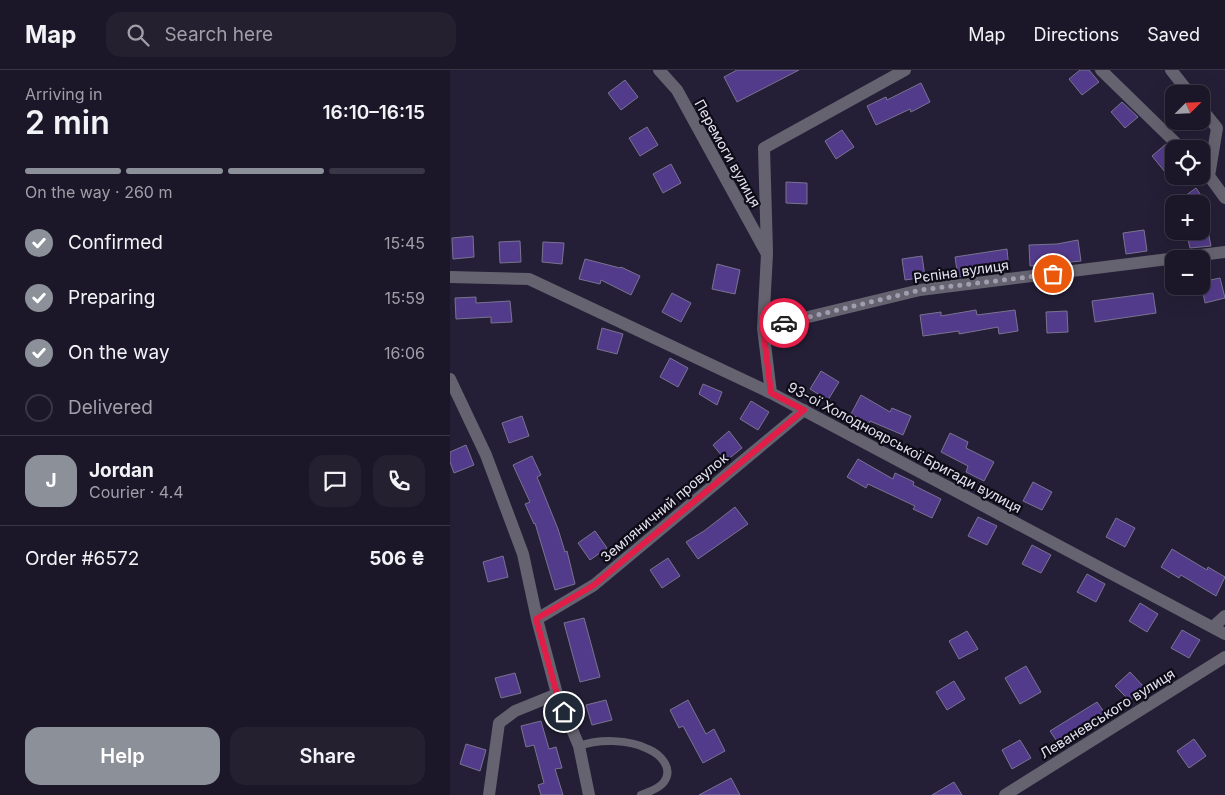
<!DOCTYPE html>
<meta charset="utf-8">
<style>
body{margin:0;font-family:Inter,sans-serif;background:#242030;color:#f1f3f6;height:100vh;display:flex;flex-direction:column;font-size:19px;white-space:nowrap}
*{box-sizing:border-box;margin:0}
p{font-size:16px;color:#a09fa8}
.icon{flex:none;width:28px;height:28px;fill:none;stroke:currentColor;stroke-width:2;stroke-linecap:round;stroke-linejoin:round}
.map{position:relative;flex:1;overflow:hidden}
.panel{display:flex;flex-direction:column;background:#1b1728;width:450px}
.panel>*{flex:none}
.needle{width:32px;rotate:66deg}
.controls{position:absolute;left:715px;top:15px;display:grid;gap:10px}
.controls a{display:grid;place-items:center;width:45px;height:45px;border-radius:10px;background:#1b1728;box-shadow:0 5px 20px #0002,0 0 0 1px #393645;font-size:25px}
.pin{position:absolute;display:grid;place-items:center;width:42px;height:42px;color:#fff;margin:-21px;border:2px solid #fff;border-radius:50%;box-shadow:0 1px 5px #0007}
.courier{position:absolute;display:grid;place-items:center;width:50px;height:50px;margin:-25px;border:4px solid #e11d48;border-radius:50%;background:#fff;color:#222;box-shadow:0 1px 6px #0007}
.summary em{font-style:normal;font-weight:600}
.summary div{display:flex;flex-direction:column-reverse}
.summary{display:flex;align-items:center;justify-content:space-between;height:85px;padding:0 25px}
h1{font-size:32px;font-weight:600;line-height:38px}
.bar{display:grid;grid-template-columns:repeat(4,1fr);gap:8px 5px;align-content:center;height:60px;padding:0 25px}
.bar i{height:6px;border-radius:4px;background:#393645}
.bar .selected{background:#8c9099}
.bar p{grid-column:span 4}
.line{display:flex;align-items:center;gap:12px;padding:0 25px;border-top:1px solid #393645}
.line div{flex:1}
.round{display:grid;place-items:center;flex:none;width:52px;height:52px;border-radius:15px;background:#242030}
ol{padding:0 25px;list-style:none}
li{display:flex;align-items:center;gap:15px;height:55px}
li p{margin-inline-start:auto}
li .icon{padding:5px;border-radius:50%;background:#8c9099;color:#fff;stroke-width:4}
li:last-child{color:#a09fa8}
li i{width:28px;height:28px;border:2px solid #393645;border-radius:50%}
.action{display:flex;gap:10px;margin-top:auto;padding:10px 25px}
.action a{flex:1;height:58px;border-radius:15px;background:#8c9099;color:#fff;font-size:20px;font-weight:600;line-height:58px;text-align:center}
.action a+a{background:#242030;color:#f1f3f6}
header{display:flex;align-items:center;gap:30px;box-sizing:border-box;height:70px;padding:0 25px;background:#1b1728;border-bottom:1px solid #393645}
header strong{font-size:24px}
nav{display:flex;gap:28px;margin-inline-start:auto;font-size:18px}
.search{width:350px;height:45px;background:#242030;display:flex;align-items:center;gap:12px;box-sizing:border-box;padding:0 18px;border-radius:15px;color:#a09fa8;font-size:19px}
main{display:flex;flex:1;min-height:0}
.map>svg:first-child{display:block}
.building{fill:#533b8b;stroke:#797390}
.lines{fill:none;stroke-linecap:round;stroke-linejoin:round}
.service{stroke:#666370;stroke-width:8}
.minor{stroke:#666370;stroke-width:12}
.done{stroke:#a19db0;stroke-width:5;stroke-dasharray:0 9}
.route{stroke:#e11d48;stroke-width:6}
.labels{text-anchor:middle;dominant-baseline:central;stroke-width:4.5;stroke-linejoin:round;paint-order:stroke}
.street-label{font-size:14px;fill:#e4e1f1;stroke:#0d0b15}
</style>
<header>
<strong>Map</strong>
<div class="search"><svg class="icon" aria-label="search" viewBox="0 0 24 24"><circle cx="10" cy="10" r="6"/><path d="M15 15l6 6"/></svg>Search here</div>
<nav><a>Map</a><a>Directions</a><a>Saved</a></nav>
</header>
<main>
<section class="panel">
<div class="summary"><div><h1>2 min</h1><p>Arriving in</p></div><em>16:10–16:15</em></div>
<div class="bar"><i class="selected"></i><i class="selected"></i><i class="selected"></i><i></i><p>On the way · 260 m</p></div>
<ol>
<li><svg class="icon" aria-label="check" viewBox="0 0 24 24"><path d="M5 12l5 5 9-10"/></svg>Confirmed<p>15:45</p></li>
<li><svg class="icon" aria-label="check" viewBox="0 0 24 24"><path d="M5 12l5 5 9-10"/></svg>Preparing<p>15:59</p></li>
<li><svg class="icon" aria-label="check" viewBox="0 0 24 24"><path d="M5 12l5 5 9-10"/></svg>On the way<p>16:06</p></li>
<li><i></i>Delivered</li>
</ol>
<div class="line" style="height:90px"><b class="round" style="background:#8c9099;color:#fff">J</b><div><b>Jordan</b><p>Courier · 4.4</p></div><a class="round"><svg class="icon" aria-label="chat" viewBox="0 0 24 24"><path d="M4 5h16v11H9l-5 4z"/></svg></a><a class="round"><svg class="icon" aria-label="phone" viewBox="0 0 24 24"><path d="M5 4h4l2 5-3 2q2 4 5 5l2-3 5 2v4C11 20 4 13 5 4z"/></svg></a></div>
<div class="line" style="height:65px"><div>Order #6572</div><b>506 ₴</b></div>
<div class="action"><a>Help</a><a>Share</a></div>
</section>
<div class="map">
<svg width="775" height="725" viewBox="0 0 775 725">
<rect width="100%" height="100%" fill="#241f36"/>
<path class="building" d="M287,0H349L287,32L274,7Z
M630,0H639L649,12L632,25L619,9Z
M175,10L188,27L171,40L158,23Z
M471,13L480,32L461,42L460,39L426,55L417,36L436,27L437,30Z
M672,32L688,47L675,58L661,42Z
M197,57L208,75L190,86L179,68Z
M392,60L404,77L386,89L375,71Z
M716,74L724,82V95L715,102L702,86Z
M221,94L231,113L213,123L203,104Z
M336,112L357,113V134L336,133Z
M746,118L757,134H724Z
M694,160L697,181L676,184L673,163Z
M736,161H758L761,176L740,178Z
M23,166L24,187L3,189L2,168Z
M628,170L631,191L580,196L579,175L607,174Z
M70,171L71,192L50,193L49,172Z
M93,172L114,173L112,194L92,192Z
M557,179L559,200L508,207L505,187Z
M472,186L475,207L455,210L452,189Z
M135,189L170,198L171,197L190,206L181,225L151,210L150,214L129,209Z
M267,194L290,200L285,224L262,219Z
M770,208L775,228L755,233L751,212Z
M222,223L241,233L231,252L212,242Z
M703,223L706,243L645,252L642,231Z
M26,227V233L60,231L62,252L41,253V247L6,249L5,228Z
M526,240L527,245L565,240L568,261L549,264L548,257L509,264V261L473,266L470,245L491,242V246Z
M617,241L618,262L597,263L596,242Z
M152,258L173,264L167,284L147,279Z
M220,288L238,298L228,317L210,307Z
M371,301L389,312L378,330L360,319Z
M253,314L272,322L267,335L249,324Z
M411,325L440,342L442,338L461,346L453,365L420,351L419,354L401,344Z
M301,331L319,342L308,360L290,349Z
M72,346L79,366L59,373L52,353Z
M279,361L292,378L276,391L263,375Z
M500,363L518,372L516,378L544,392L534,411L516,402L518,396L491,382Z
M16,375L24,395L4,403L0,392V382Z
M82,386L91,405L87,407L108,459L115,482L117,481L125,514L105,520L85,453L84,454L75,434L80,432L63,395Z
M408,389L443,409L445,403L464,412L463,415L491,429L482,448L463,439L465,436L418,414L416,418L397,407Z
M583,412L602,422L592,440L573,431Z
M285,437L298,454L248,489L236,472L254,461Z
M528,447L547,456L537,475L518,466Z
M666,448L685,458L675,477L656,467Z
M145,461L157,478L140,490L128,473Z
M582,475L601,485L591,503L572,494Z
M722,479L757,500L758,497L775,507L766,526L731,505L729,508L711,497Z
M53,486L58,507L38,512L33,492Z
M218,488L230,506L212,518L200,500Z
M637,504L655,514L646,532L627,522Z
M690,533L708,544L697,562L679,551Z
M134,548L150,607L130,612L114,553Z
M732,560L750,570L739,588L721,578Z
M517,561L528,579L509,589L499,571Z
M576,596L591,622L570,634L555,608Z
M680,602L694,617L680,631L665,616Z
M65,603L71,623L51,628L45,608Z
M504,611L515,629L497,640L486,622Z
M156,630L162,650L142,655L136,635Z
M238,630L256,664L264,659L275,681L253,693L233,656L229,658L220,640Z
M647,632L659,649L612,679L600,661Z
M91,651L99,679L106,677L112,698L105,699L113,725H91L88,715L94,713L84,675L76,677L71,656Z
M744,669L756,686L739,698L727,681Z
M570,670L581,688L562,699L552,680Z
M16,674L36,680L30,701L10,694Z
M281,708L290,725H249Z
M504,712L512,725H482Z"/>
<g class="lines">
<path class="service" d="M129,676C148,669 179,669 198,679C210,684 224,698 214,712C209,719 198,722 191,725"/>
<path class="minor" d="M209,0L227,20L317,184L313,258L321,323
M651,0L732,79
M721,0L740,24
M751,38L767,58L759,106L775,128
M317,182L314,78L455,0
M0,207L79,209L321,323L775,564
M313,258L470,220L775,182
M0,309L36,385L73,484L87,549L107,624L129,676L139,725
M87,549L144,515L354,340
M763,557L775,546
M39,725L49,653L65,641L107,624
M555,725L775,587"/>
</g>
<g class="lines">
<path class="done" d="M334,253L470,220L603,204"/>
<path class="route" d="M114,642L107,624L86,549L144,515L354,340L321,323L313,258L334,253"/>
</g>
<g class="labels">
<g class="street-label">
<text transform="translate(278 83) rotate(61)">Перемоги вулиця</text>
<text transform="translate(511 201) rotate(-8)">Рєпіна вулиця</text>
<text transform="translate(455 377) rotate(28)">93-ої Холодноярської Бригади вулиця</text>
<text transform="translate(214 437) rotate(-40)">Земляничний провулок</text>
<text transform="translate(657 643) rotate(-32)">Леваневського вулиця</text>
</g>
</g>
</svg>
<div class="controls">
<a><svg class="needle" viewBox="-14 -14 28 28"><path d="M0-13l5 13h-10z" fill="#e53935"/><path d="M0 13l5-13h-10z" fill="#a09fa8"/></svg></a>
<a><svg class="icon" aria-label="locate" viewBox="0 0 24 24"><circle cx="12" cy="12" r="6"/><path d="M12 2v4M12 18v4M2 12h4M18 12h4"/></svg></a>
<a>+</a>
<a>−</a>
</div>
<div class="pin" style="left:603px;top:204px;background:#ea580c"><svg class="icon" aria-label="bag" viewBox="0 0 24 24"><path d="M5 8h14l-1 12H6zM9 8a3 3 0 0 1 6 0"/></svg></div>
<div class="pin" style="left:114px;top:642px;background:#1f2937"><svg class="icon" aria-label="home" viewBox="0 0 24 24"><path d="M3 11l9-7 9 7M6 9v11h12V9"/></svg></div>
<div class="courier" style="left:334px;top:253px"><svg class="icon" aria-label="car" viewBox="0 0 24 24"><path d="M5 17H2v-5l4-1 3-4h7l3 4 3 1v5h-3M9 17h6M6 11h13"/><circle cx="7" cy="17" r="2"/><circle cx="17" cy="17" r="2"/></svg></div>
</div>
</main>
